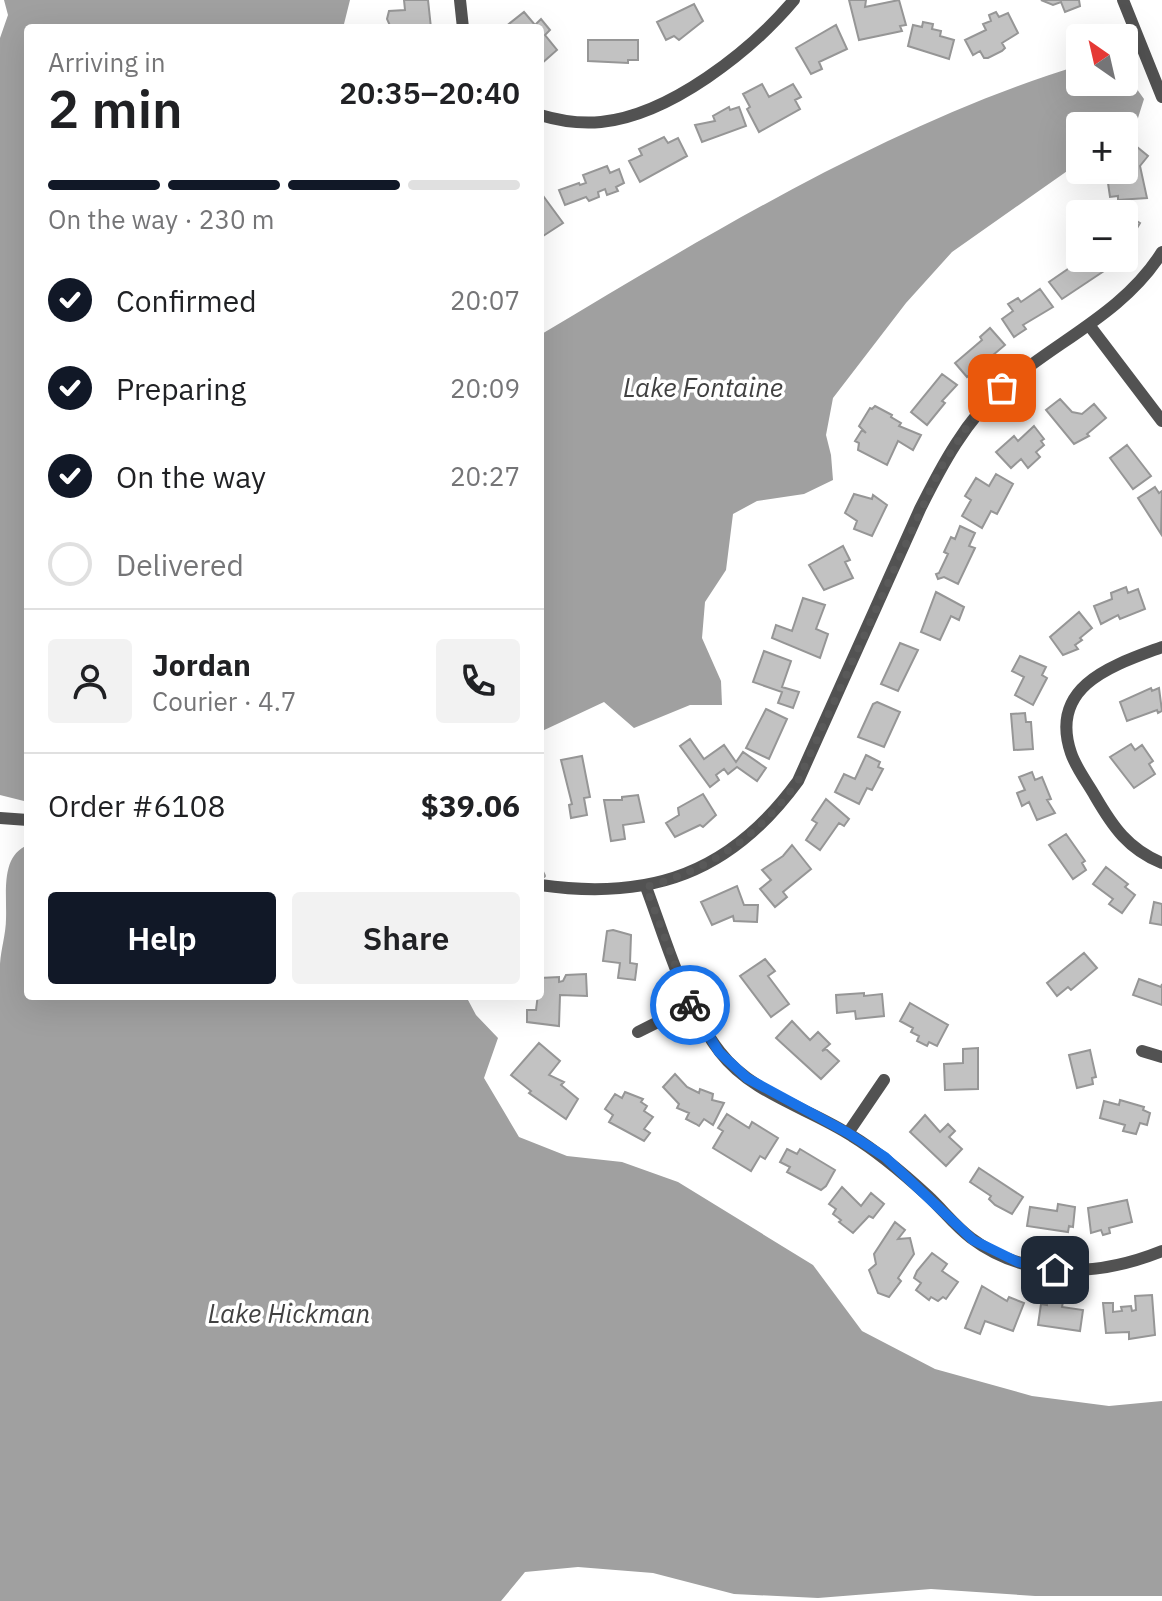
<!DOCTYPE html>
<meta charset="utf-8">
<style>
body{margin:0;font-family:"IBM Plex Sans",sans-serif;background:#f2f2f2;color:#202124;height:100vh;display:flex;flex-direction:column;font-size:30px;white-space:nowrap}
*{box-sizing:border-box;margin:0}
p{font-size:26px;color:#757577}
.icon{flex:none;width:44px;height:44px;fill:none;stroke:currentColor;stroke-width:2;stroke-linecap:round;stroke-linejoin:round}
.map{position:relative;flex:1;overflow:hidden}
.side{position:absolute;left:24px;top:24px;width:520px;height:976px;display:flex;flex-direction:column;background:#fff;border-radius:8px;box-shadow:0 8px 32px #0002}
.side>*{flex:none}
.needle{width:52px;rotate:326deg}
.fabs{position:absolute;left:1066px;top:24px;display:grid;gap:16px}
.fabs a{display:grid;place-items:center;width:72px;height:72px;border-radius:8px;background:#fff;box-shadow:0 8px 32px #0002;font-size:40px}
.pin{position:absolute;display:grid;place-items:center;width:68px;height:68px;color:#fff;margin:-34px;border-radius:16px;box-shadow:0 4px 12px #0006}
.courier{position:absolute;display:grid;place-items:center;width:80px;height:80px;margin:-40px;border:6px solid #1a73e8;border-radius:50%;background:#fff;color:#222;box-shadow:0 2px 10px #0007}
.head em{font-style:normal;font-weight:600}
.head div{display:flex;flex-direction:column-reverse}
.head{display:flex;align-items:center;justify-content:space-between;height:136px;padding:0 24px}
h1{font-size:52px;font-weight:600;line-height:60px}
.bar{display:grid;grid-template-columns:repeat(4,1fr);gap:12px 8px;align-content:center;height:96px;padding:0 24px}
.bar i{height:10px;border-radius:6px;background:#e0e0e0}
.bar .current{background:#111827}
.bar p{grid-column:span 4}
.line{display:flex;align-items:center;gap:20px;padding:0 24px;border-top:2px solid #e0e0e0}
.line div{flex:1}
.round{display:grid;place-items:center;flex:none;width:84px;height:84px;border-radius:8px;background:#f2f2f2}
ol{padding:0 24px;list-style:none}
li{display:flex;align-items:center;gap:24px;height:88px}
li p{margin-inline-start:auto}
li .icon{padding:8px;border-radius:50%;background:#111827;color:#fff;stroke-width:4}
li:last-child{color:#757577}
li i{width:44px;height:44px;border:4px solid #e0e0e0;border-radius:50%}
.button{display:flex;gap:16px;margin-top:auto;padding:16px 24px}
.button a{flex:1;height:92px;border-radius:8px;background:#111827;color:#fff;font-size:32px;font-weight:600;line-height:92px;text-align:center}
.button a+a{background:#f2f2f2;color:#202124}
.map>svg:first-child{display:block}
.water{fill:#a0a0a0}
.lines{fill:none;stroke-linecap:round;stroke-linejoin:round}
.stream{stroke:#a0a0a0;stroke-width:4}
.building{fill:#c2c2c2;stroke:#969696;stroke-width:2}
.minor{stroke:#525252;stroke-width:12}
.done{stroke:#595959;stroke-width:8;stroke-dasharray:0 14.4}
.route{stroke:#1a73e8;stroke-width:10}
.labels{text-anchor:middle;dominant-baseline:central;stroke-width:7;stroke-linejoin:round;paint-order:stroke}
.water-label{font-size:26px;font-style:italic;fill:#414141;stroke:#fff}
</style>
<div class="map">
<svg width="1162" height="1601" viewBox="0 0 1162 1601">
<rect width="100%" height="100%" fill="#fff"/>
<path class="water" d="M4,0H350L343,28H28V802L0,795V38L8,15Z
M1080,65V82H1124V71L1144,99L1138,118L1124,129V126H1080V162L952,252L906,303L833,398L826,435L831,455L833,480L804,494L757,501L733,514L726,570L705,602L702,638L721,681L722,705H690L634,728L604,702L540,732V335C713,232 887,125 1080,65Z
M28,845V996H475L468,1000L476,1015L498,1038L484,1078L519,1137L567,1156L622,1162L678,1182L813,1265L862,1331L935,1369L1032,1396L1109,1406L1162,1401V1596H1035L931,1589L818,1598L734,1594L653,1573L578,1567L525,1572L501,1601H0V964C1,949 6,933 6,919C7,893 0,856 28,845Z"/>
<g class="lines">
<path class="stream" d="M540,868L544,876
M540,908L542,901"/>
</g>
<path class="building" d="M404,0H428L431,28H391L387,19L389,11L405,10Z
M849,0H866L865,7L899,0L906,25L900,26L902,31L859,40Z
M1041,0H1079L1080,6L1065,12L1061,2L1053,5Z
M694,4L703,21L679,40L674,36L666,40L657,22Z
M524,12L535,25L541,19L550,30L545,35L557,50L541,64L540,28L505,27Z
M996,12L999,17L1008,13L1018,33L1002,43L1005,48L1002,51L988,58H984L980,51L973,55L965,40L986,30L983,24L991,21L989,15Z
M923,22L933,24L932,29L941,31L940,36L954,40L949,59L908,46L913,25L922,27Z
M836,25L847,49L819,62L822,69L811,74L796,48Z
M588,40H638V60H628V63L588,61Z
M762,84L769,97L793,84L801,97L795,100L800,109L759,132L747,109L750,107L743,94Z
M729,107L730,110L739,107L746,126L702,142L695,125L715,121L713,116Z
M664,137L668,143L678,138L687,156L640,182L629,161L642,155L639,149Z
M1131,142L1148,156L1140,166L1147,198L1118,200V196L1110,197L1108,183L1115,182L1114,170H1124V149Z
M607,166L610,173L619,169L624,183L616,187L618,191L607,195L605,189L598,192L599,197L589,201L586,197L565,205L559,190L579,183L580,185L586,183L583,175Z
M541,193L563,223L540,238V193Z
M1114,207L1140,223L1124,250V214H1110Z
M1084,258H1095L1104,271L1062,299L1049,282Z
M1040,289L1053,307L1023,325L1026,329L1014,337L1002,319L1013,311L1008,304L1018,298L1021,302Z
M990,328L1005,345L967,377L955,363L982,340L980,337Z
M942,374L957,385L942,401L945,403L927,425L911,412Z
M1060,399L1072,412L1082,414L1094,404L1106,418L1087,434L1089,436L1074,444L1046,410Z
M875,406L892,415L891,417L901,423L899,426L921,435L913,450L898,441L887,465L858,450L859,443L855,441L862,430L866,433L859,426L870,408L872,409Z
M1034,426L1044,439L1041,441L1044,445L1036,452L1040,457L1028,468L1021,459L1011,468L996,452L1014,436L1018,441Z
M1127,445L1151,476L1133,489L1110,458Z
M996,474L1013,484L997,514L991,511L982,528L962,516L971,500L965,496L976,478L989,486Z
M1155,487L1159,493L1162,491L1161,534L1138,498Z
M854,494L872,499L873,495L887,505L872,536L854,529L857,521L845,513Z
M960,526L975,533L969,546L975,548L958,584L944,577L938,579L936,574L939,573L948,554L944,552L951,537L955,539Z
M843,546L850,560L845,562L853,578L824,590L809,565Z
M1126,587L1128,593L1138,589L1145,609L1120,619L1118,615L1101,624L1094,606L1112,599L1111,593Z
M936,592L964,607L959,620L951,616L940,640L921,632Z
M803,598L825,605L816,629L828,634L820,658L772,638L776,625L792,631Z
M1079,612L1092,628L1080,638L1082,640L1075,645L1078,649L1063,655L1050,637Z
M900,643L918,650L898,691L881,684Z
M764,651L791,661L782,687L799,692L793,708L778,703L782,692L753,682Z
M1020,656L1046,667L1042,675L1047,678L1033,705L1015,695L1024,677L1012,671Z
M1151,688L1152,691L1159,688L1162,711L1158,713L1157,710L1127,721L1120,702Z
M877,702L900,712L884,747L858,737L873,704Z
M766,709L787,719L769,759L746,748Z
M1025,713L1026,722H1031L1033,749L1014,750L1011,714Z
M690,739L704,759L724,745L736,762L743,752L766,768L757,781L737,767L728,774L724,769L716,775L719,780L710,787L680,746Z
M1131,744L1135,750L1142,745L1153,761L1149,764L1155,774L1134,788L1110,757Z
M866,755L880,762L878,767L883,769L872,790L867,788L859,804L835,792L844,774L855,779Z
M582,756L590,797L584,798L587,815L571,818L569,805L572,804L561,760Z
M1032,772L1035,780L1042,777L1051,799L1047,800L1055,813L1037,820L1029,802L1022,806L1017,793L1025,790L1019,777Z
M703,794L716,815L703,827L700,825L675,837L666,823L679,815L678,808Z
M638,795L644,822L623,825L625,839L611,841L604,800H622V797Z
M826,799L849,819L844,826L839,823L820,850L806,840L817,823L812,820Z
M1066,834L1085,861L1082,863L1086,870L1073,879L1049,845Z
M792,845L811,869L783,892L787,897L775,907L760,889L771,880L762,870L783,856Z
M1106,867L1128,884L1125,887L1135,895L1122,913L1109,904L1113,899L1093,884Z
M737,886L744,905H758L757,922L734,921L733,916L712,925L701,902Z
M1154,902L1162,904V925L1150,923Z
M613,930L631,935L630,963L637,964L635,980L618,978L620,963L603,961L607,931Z
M1084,953L1097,968L1071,990L1068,987L1057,996L1047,983Z
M765,959L775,971L768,976L789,1004L771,1017L740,976Z
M586,974L587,996L560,995L559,1026L527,1022V1010H536L540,978L559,977V982L563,981L566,975Z
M1139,979L1161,987L1162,984V1005L1133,995Z
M864,993V996L882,994L884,1016L856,1019L855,1011L837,1013L836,995Z
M910,1003L948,1025L937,1046L929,1042L927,1046L917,1041L919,1036L911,1032L913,1028L900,1021Z
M792,1021L810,1040L818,1032L830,1044L822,1051L826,1049L839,1061L821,1079L776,1038Z
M539,1043L560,1061L549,1075L564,1082L561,1085L578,1099L566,1119L529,1093L531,1091L511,1075Z
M978,1048V1089L945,1090L944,1064L963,1063V1049Z
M1090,1050L1096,1077L1092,1078L1093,1084L1077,1088L1069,1055Z
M675,1074L687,1087L699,1093L700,1089L713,1094L712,1100L724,1103L713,1125L704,1119L699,1126L696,1124L686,1119L689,1113L677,1108L679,1104L663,1087Z
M625,1092L643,1099L641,1102L647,1106L644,1111L653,1117L644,1129L650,1133L644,1141L609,1122L613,1115L605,1109L615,1094L622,1098Z
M1120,1100L1144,1107L1143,1110L1150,1113L1147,1125L1140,1123L1136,1134L1123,1131L1125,1125L1100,1118L1104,1101L1119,1105Z
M727,1114L749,1128L752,1122L778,1138L765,1159L760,1156L751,1171L713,1148L723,1131L718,1128Z
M925,1115L940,1132L948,1124L955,1131L949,1137L962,1149L946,1166L910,1132Z
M787,1149L797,1154L800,1149L835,1170L826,1186L821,1190L787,1172L790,1167L780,1162Z
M979,1168L1023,1197L1012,1214L995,1205L989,1199L991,1196L970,1182Z
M842,1187L861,1206L871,1193L884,1204L873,1218L869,1216L853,1233L839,1222L841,1220L833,1214L836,1209L829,1204Z
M1127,1200L1132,1222L1109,1228L1110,1233L1103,1235L1101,1230L1091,1233L1088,1208Z
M1058,1204L1075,1207L1073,1227L1069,1226L1068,1232L1027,1226L1030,1207L1057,1211Z
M895,1222L905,1230L898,1239L910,1238L914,1254L898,1278L901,1281L889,1297L878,1293L869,1270L876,1264L874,1254Z
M932,1253L947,1264L942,1271L958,1282L946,1299L943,1297L938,1301L931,1297L929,1300L916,1290L921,1283L914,1278L917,1271Z
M982,1286L1007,1301L1009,1297L1024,1303L1013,1331L985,1321L980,1334L965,1328Z
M1152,1295L1155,1335L1129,1339V1332L1106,1333L1103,1303H1113V1312L1122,1311L1121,1307L1131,1306L1132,1311L1136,1310L1135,1296Z
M1047,1299L1063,1302L1062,1307L1083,1310L1080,1331L1038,1325L1041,1304L1047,1305Z"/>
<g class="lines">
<path class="minor" d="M460,0L463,28
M1123,0L1162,97
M540,115C560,121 580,124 601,122C670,115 751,51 794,0
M1089,325L1162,421
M1162,647C1114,665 1048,685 1071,753C1076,768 1087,782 1095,796C1113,827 1128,849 1162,863
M0,818L28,820
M540,885C651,901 731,873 798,781L920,509C942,465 966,420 1003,387C1056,341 1124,313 1162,252
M646,887C667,943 683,1004 720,1052C752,1094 809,1108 852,1136C880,1153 904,1174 928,1196C943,1210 955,1226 971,1238C1028,1281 1100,1276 1162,1251
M638,1032L690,1006
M1142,1051L1162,1057
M848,1133L884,1080"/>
</g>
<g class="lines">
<path class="done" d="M690,1005L646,887C711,869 759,836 798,781L940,469L967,427L1002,388"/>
<path class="route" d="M690,1005L719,1052L747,1078L848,1133L885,1157L973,1240L1018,1262L1055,1270"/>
</g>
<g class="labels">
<g class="water-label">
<text x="703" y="387">Lake Fontaine</text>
<text x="289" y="1313">Lake Hickman</text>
</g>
</g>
</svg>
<div class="fabs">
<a><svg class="needle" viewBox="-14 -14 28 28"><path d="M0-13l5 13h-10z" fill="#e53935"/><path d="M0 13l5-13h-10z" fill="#757577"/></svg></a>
<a>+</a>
<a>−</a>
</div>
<div class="pin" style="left:1002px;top:388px;background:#ea580c"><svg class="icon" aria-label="bag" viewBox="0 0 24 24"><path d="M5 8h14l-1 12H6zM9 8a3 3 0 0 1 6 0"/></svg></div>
<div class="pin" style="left:1055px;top:1270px;background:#1f2937"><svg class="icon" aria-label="home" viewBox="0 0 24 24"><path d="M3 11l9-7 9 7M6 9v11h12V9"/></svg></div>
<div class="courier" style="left:690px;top:1005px"><svg class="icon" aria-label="bike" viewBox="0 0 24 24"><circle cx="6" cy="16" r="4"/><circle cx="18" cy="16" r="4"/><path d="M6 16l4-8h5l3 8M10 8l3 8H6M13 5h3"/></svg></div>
<section class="side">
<div class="head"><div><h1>2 min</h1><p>Arriving in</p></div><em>20:35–20:40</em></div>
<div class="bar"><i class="current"></i><i class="current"></i><i class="current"></i><i></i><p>On the way · 230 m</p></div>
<ol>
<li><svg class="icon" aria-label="check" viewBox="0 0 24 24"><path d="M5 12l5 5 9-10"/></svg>Confirmed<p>20:07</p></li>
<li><svg class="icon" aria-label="check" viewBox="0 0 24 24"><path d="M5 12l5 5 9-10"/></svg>Preparing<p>20:09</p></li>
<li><svg class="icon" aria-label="check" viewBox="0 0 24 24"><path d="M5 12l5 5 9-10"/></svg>On the way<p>20:27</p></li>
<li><i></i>Delivered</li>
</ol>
<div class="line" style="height:144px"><a class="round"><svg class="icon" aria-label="person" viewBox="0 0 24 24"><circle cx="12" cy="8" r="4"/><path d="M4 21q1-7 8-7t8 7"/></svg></a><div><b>Jordan</b><p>Courier · 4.7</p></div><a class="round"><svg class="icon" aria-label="phone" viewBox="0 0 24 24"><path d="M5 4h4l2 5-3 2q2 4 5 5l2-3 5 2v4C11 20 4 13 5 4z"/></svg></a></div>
<div class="line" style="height:104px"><div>Order #6108</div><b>$39.06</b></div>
<div class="button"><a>Help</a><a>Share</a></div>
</section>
</div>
